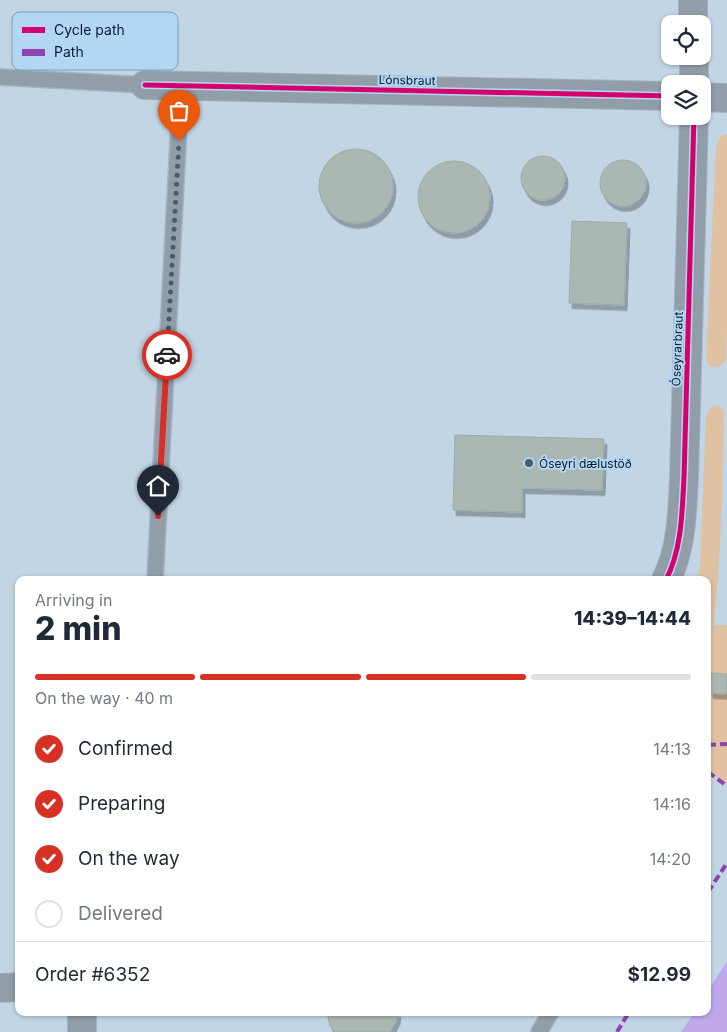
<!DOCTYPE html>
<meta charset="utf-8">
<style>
body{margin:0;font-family:Inter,sans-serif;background:#f6f6f7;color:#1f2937;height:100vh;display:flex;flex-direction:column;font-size:19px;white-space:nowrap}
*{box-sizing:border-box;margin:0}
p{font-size:16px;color:#747a83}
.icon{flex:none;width:28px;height:28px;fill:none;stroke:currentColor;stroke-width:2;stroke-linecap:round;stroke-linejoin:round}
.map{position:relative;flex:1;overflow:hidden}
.sheet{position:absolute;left:15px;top:576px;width:696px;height:440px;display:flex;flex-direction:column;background:#fff;border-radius:10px;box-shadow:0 1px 4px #0004}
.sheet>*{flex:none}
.fabs{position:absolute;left:661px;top:15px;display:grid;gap:10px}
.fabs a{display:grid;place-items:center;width:50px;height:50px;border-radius:10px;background:#fff;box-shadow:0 1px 4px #0004;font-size:25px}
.pin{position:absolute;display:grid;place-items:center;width:42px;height:42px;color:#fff;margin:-51px -21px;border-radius:50% 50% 50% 0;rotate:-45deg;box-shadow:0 0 5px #0007}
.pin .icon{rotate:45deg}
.courier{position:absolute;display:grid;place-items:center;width:50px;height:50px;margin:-25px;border:4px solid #d93025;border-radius:50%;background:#fff;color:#222;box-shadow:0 1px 6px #0007}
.summary em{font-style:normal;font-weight:800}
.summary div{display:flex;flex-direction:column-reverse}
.summary{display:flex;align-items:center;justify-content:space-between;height:85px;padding:0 20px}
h1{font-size:32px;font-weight:800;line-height:38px}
.bar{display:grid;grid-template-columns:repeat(4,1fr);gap:8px 5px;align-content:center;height:60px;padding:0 20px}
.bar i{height:6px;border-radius:4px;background:#e0e1e3}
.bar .on{background:#d93025}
.bar p{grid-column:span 4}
.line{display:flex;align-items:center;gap:12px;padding:0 20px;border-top:1px solid #e0e1e3}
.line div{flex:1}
ol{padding:0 20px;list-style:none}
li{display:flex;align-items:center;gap:15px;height:55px}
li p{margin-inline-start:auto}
li .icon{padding:5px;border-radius:50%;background:#d93025;color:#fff;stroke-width:4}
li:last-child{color:#747a83}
li i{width:28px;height:28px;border:2px solid #e0e1e3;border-radius:50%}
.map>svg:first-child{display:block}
.green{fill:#e0c2a2}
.water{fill:#bfa8ec}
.building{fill:#abb8b2;stroke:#9eaba6;filter:url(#shadow)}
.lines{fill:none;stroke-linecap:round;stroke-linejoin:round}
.service-casing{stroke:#a2b3c2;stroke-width:18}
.minor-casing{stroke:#a2b3c2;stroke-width:30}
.service{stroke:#919ea9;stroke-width:15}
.minor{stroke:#919ea9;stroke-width:28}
.quiet{stroke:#8e44ad;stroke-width:4;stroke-dasharray:8 4;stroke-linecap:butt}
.cycleway-casing{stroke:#b3d6f4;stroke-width:8}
.cycleway{stroke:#d6006c;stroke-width:5}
.done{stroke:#475d6f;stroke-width:5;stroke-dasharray:0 9}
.route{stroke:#d93025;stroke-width:6}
.poi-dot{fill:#475d6f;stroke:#b3d6f4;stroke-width:2}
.labels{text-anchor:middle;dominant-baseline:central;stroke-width:4;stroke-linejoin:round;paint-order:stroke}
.street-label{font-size:12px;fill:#051c2f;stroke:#b3d6f4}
.poi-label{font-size:12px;fill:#051c2f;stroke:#b3d6f4;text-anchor:start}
.key{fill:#b3d6f4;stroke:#7f9eb9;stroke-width:1}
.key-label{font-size:14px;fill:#051c2f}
</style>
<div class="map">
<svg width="727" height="1032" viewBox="0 0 727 1032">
<defs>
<filter id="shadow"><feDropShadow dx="3" dy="5.5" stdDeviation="0" flood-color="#0004"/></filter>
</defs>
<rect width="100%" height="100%" fill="#c2d5e5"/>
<path class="green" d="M727,134V331L726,360L719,367H711L706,360L716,146L721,136Z
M712,406H719L724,412C723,483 721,554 714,625H727V674L708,673V580H697L700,567L706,416Z
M727,680V784L708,770V743L710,693L726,694Z"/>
<path class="water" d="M727,961V1032H681L694,1013L708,1012V991Z"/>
<path class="building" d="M319 186a37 37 0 1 1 74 0a37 37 0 1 1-74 0Z
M521 178a22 22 0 1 1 44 0a22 22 0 1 1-44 0Z
M600 183a23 23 0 1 1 46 0a23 23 0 1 1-46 0Z
M418 197a36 36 0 1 1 72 0a36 36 0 1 1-72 0Z
M572,221L627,223L624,305L569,303Z
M455,435L604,439L602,490L522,488V512L453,510Z
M711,673L727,674L726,694L710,693Z
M327,1012H398L397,1019L390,1032H335L330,1026Z"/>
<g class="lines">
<defs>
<path id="service" d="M0,77L145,85
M155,580L181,86
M539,1032L551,1012"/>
<path id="minor" d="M693,0V24
M694,56V84
M145,85L670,96
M702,97L727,98
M666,580C682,548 682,513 684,478L694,116
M0,988L19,987
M82,1032V1012"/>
</defs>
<use href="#service" class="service-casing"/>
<use href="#minor" class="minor-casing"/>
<use href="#service" class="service"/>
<use href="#minor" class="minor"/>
<path class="quiet" d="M708,745L727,744
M708,772L727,786
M708,892L727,863
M617,1032L629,1012"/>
<defs>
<path id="cycleway" d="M145,85L670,96
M666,580C682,548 682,513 684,478L694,116"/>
</defs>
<use href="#cycleway" class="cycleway-casing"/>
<use href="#cycleway" class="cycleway"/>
</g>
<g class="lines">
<path class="done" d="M167,355L179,141"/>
<path class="route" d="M158,516L167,355"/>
</g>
<circle class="poi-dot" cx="529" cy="463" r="5"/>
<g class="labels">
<g class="street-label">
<text transform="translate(407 80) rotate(1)">Lónsbraut</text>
<text transform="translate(677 349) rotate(-88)">Óseyrarbraut</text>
</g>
<g class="poi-label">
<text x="539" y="463">Óseyri dælustöð</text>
</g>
</g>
<rect x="12" y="12" width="166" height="58" rx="8" class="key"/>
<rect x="22" y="27" width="23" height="6" fill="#d6006c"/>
<rect x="22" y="49" width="23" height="7" fill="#8e44ad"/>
<g class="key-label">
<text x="54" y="35">Cycle path</text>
<text x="54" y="57">Path</text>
</g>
</svg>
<div class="fabs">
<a><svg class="icon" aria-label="locate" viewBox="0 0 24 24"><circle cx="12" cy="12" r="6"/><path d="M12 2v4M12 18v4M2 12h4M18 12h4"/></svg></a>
<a><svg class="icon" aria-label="layers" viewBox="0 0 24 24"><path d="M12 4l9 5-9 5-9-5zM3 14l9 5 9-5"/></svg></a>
</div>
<div class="pin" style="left:179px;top:141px;background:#ea580c"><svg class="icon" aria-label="bag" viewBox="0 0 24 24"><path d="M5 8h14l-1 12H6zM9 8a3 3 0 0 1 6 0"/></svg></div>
<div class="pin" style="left:158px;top:516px;background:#1f2937"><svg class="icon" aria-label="home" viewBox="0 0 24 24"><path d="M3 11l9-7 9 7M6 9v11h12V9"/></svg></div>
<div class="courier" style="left:167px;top:355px"><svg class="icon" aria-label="car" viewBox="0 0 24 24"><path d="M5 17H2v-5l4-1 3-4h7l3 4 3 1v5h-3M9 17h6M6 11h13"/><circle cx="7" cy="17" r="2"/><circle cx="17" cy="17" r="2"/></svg></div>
<section class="sheet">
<div class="summary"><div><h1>2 min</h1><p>Arriving in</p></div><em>14:39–14:44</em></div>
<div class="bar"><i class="on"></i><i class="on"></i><i class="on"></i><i></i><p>On the way · 40 m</p></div>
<ol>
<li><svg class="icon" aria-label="check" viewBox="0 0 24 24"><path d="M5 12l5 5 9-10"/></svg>Confirmed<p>14:13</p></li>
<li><svg class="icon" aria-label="check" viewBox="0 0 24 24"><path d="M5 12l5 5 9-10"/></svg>Preparing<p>14:16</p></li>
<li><svg class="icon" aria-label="check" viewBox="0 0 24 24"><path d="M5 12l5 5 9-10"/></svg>On the way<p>14:20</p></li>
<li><i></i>Delivered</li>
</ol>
<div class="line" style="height:65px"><div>Order #6352</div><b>$12.99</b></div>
</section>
</div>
